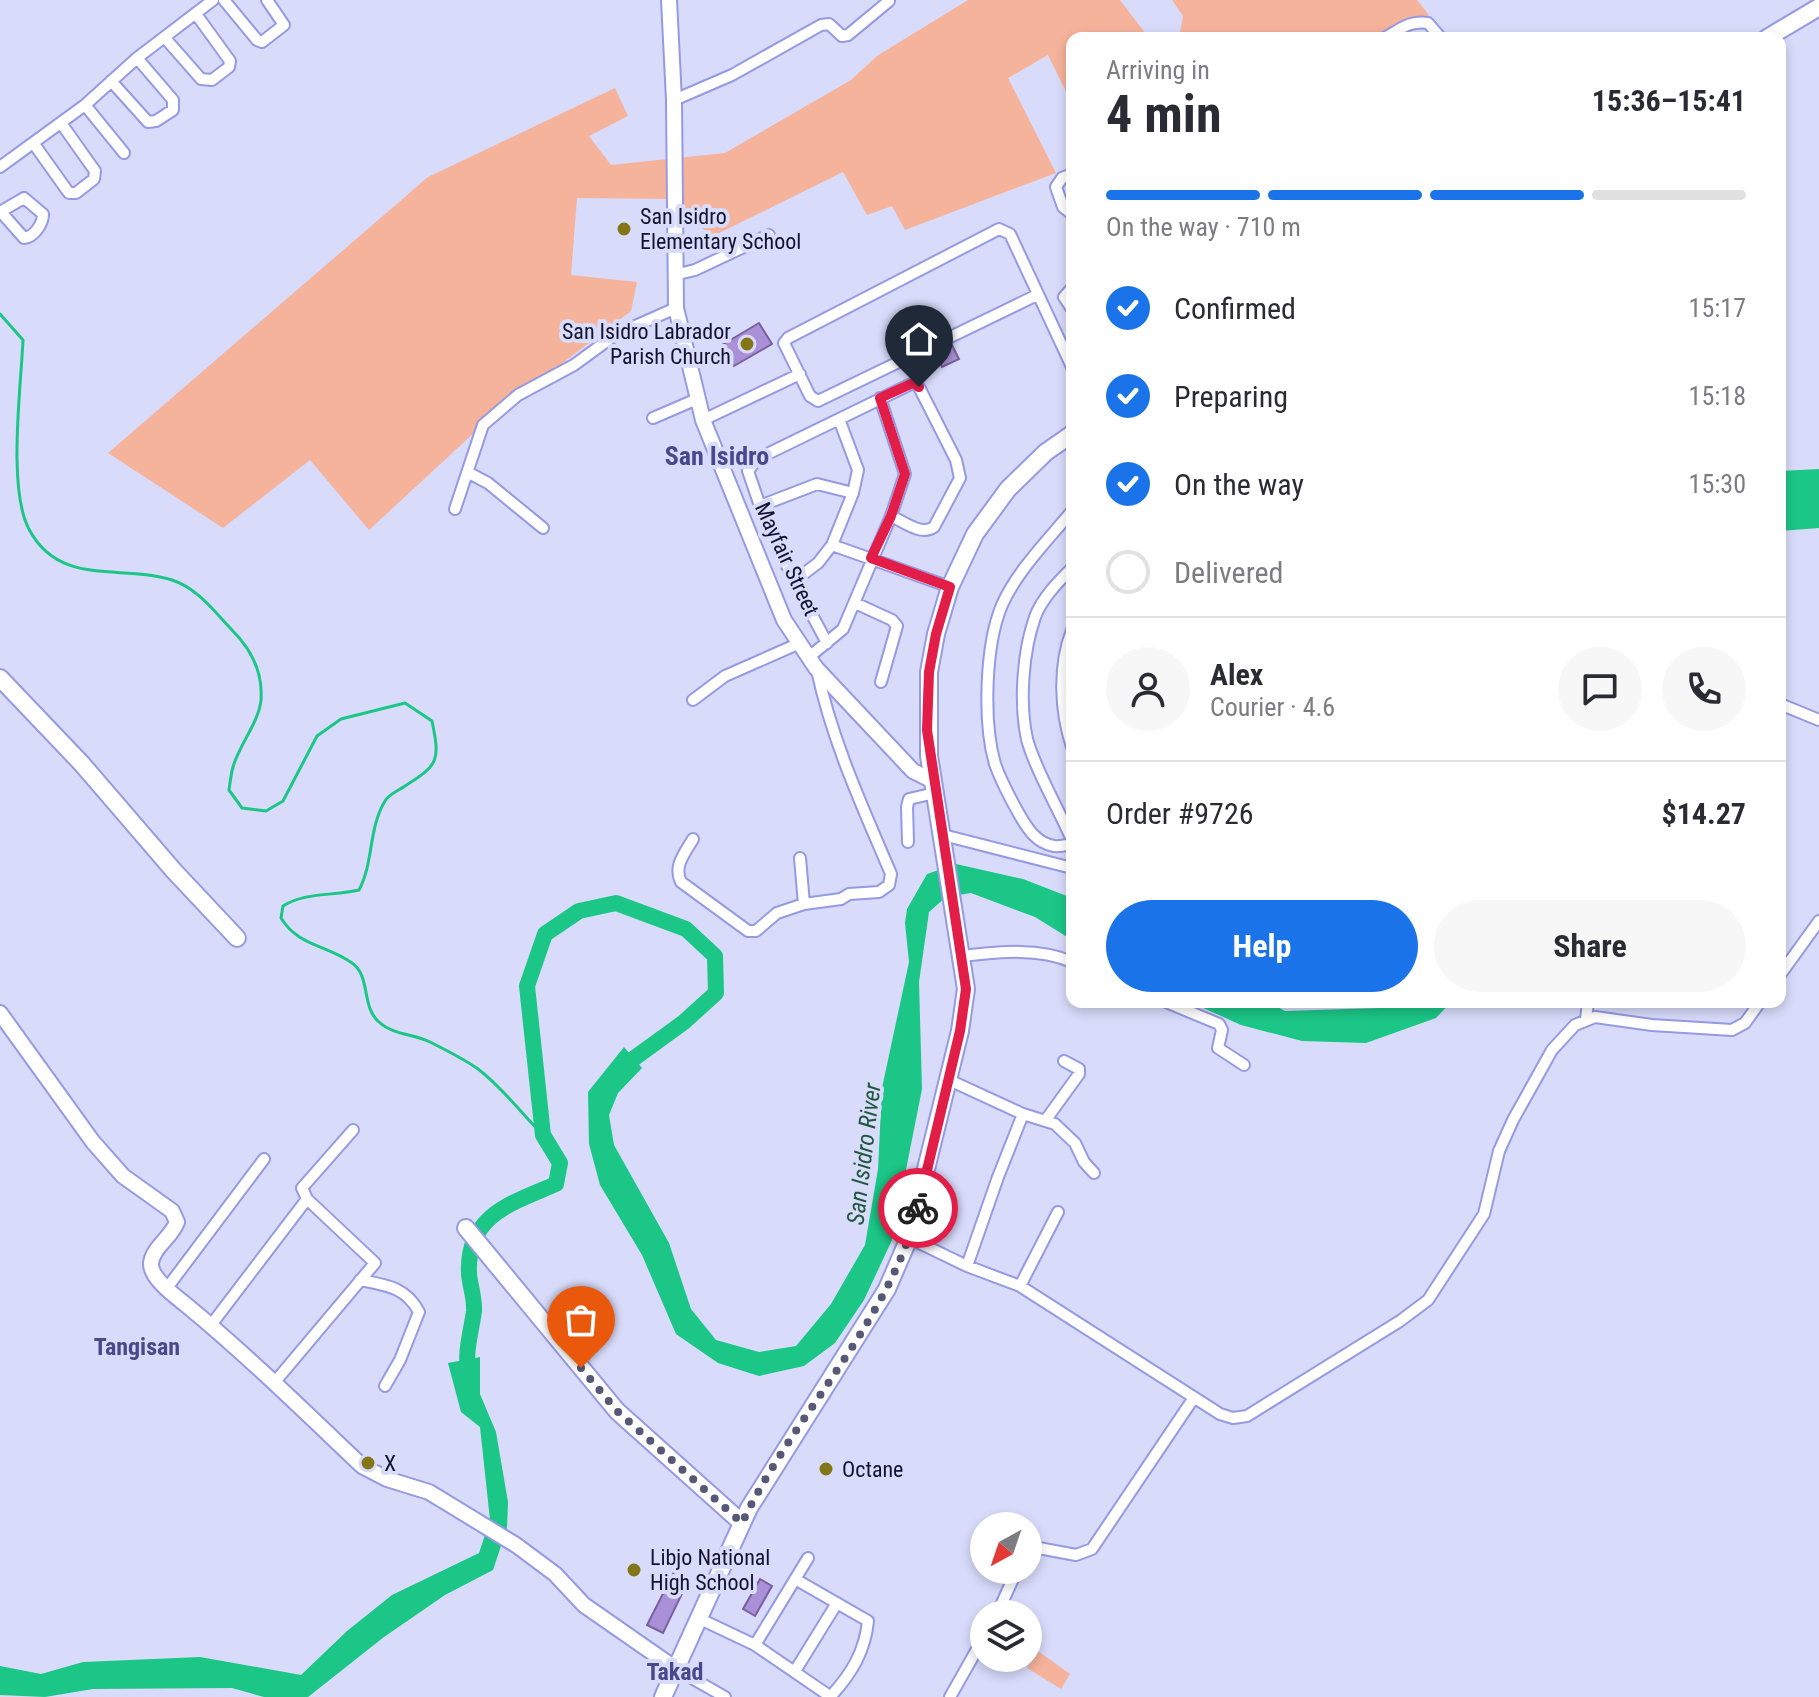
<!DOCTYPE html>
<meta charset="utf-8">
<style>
body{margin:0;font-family:"Roboto Condensed",sans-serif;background:#f7f7f7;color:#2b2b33;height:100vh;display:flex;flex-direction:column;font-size:30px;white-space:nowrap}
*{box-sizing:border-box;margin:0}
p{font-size:26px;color:#7c7c81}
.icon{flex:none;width:44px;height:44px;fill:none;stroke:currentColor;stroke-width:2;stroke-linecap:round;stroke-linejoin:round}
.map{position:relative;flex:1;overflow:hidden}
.details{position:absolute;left:1066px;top:32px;width:720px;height:976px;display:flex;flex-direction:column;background:#fff;border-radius:16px;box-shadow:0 4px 12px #0003}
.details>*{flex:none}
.needle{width:52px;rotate:220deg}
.fabs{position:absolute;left:970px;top:1512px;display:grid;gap:16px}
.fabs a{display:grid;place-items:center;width:72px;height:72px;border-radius:50%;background:#fff;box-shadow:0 4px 12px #0003;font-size:40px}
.pin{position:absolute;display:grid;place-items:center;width:68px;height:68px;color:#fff;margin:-82px -34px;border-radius:50% 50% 50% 0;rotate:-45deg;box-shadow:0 0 8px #0007}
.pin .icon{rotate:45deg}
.courier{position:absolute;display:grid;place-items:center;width:80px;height:80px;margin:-40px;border:6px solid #e11d48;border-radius:50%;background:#fff;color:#222;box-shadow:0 2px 10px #0007}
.overview em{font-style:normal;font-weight:700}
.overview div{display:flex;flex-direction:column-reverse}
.overview{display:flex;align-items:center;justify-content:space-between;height:136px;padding:0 40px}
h1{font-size:52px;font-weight:700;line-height:60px}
.bar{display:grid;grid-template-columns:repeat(4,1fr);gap:12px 8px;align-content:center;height:96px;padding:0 40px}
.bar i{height:10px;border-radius:6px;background:#e1e1e2}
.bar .selected{background:#1a73e8}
.bar p{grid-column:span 4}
.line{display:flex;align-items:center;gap:20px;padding:0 40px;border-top:2px solid #e1e1e2}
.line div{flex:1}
.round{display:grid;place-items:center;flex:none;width:84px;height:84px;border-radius:42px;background:#f7f7f7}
ol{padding:0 40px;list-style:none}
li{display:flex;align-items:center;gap:24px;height:88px}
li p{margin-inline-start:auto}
li .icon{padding:8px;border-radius:50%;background:#1a73e8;color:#fff;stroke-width:4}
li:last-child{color:#7c7c81}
li i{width:44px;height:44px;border:4px solid #e1e1e2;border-radius:50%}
.button{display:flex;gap:16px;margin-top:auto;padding:16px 40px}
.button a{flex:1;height:92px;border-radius:48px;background:#1a73e8;color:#fff;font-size:32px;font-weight:700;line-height:92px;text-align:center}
.button a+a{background:#f7f7f7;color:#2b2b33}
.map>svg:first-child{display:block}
.green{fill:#f6b39b}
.water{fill:#1bc686}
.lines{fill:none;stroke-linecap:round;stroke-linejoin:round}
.stream{stroke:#1bc686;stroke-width:3}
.river{stroke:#1bc686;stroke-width:16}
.building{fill:#aa90d6;stroke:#795fa2;stroke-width:2}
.street-casing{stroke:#959ae2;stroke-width:14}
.secondary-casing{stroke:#959ae2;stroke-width:18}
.primary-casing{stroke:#959ae2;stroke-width:20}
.street{stroke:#fff;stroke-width:10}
.secondary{stroke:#fff;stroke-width:14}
.primary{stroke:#fff;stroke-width:16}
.done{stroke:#575875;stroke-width:8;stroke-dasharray:0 14.4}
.route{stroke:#e11d48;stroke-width:10}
.poi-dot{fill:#837619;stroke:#d8dbfa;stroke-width:3}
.labels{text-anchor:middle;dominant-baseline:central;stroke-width:8;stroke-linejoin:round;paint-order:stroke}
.poi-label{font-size:22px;fill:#12122d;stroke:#d8dbfa;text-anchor:start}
.street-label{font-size:22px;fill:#12122d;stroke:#d8dbfa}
.water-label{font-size:24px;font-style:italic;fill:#1e583e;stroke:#d8dbfa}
.neighbourhood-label{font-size:24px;font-weight:bold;fill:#48498a;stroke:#d8dbfa}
.quarter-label{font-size:26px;font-weight:bold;fill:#48498a;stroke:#d8dbfa}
</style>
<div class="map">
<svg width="1819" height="1697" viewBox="0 0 1819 1697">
<rect width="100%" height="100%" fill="#d8dbfa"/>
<path class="green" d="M968,0H1120L1149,38H1072V104L1048,55L1008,78L1056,173L905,230L892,206L867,215L843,172L711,237L674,199L577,198L571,275L637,282L631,311L489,419L369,530L310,460L223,528L108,453L428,177L615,88L628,116L589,136L611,165L725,153L851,80L877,56Z
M1172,0H1417L1429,15L1375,38H1179L1183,16Z
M1038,1651L1070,1674L1061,1689L1027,1668Z"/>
<path class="water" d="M1819,469V528L1780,531V471Z
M956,864L1023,879L1072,898V940L1035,917L971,893L946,897L929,912L919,982L922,1089L892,1240L864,1300L835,1343L804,1366L759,1376L718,1363L676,1334L642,1255L600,1185L589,1144L588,1092L624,1047L642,1068L618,1093L609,1115L614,1145L669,1243L691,1309L716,1340L759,1352L796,1346L831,1304L865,1245L878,1169L882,1088L909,962L905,923L907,909L927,874Z
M1190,1002H1268L1285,1011L1379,1008L1386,1002H1451L1436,1018L1366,1043L1302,1041L1241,1025Z
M480,1357V1394L496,1432L508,1502L507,1528L493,1570L445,1595L384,1637L308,1697H264L232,1688L93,1689L45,1697L0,1695V1666L41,1674L83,1662L200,1657L301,1675L347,1631L392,1595L479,1553L490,1520L480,1427L461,1412L448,1363Z"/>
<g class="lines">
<path class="stream" d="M0,314L23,340C21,387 7,492 30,531C61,587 121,564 172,580C197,588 214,611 232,630C251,649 263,672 261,700C259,722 239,745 233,767C231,774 230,783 229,790L242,808L266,811L283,801L317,736L341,719L405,703L432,721C440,760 439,765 405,786C398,791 389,794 385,801C368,829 374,862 359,890C334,896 305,892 283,906L281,918C298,946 327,945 352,963C371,976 361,1007 379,1022C393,1035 414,1034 430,1042C446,1050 464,1059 478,1069C502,1087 522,1114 543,1135"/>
<path class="river" d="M470,1378C463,1356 471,1334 474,1311C475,1299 470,1286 469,1274C466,1215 512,1203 556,1184L560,1163L543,1135L527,986L545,934L579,911L616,903L686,929L715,956L716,993L684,1022L618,1070"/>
</g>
<path class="building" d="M759,323L772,344L734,366L722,345Z
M952,345L959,359L942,367L935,353Z
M675,1570L690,1577L663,1633L647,1625Z
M760,1579L772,1586L755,1616L743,1609Z"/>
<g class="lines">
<defs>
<path id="street" d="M224,0L257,40L262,42L284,25L267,0
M165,38L201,79L212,80L229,67L230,61L196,14
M1384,38C1400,30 1409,20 1428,23L1441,38
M111,81L148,122L156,121L173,110V100L137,58
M674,100L732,75L821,25L829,24L842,36L848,35L889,1
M85,105L124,153
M34,144L66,189L69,193H76L94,179L95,171L61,123
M0,167L85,105L137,58L213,0
M1072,174L1062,178L1056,187L1063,207L1072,214
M0,212L24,198L43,214C43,224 34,237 24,238L1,212
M674,275L695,270L769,235
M1072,288L1064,297L1072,309
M1037,295L818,401L810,396L784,343L788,338L999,229L1010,234L1072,367
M653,418L697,399
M703,420L800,374
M469,473L488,483L543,528
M760,506L817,484L853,493
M455,509L483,425L518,395L574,365L615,335L676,308
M1072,511C1048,540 1017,571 1002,605C985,645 983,723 995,764C1001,781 1010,798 1019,814C1027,828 1036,843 1054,846C1059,847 1067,845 1072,844
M832,545L950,587
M1072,568C1059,581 1042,598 1035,617C1023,651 1019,702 1027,739C1034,767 1060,812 1072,840
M794,581L818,563L832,545L853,493L858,470L839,419
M855,603L892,620L897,626L881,682
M1072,630C1058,666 1060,711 1072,747
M827,643L794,581L760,506L748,471L757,459L913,383L919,387L956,460L960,478L934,527C921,536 904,522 891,516
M809,657L843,629L891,516L905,474L880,398
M693,700L725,676L800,643
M1780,704L1819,720
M943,835L1072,868
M693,839C685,853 673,866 681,882L748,931H756L777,913L804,904L841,899L849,894L879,892L889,885L891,874C863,808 832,741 817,670
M908,842L907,807L909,799L935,793
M800,858L804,904
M963,956C998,952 1039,947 1072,962
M1780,975L1819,921
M1166,1002L1219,1024L1222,1030L1218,1048L1244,1065
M1586,1019L1588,1002
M949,1080L1023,1114L1055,1124L1075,1143L1084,1162L1094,1173
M1045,1121L1079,1074V1069L1064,1061
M307,1199L302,1188L353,1130
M909,1238L967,1266L1020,1286L1220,1414L1233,1418L1247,1416L1400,1321L1428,1300L1484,1214L1499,1151L1513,1120L1552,1050L1575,1025L1595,1017L1652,1025L1732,1030L1745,1023L1760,1002
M967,1266L998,1177L1023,1114
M360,1280C386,1285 406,1287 419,1312L400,1360L385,1386
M1020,1286L1058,1212
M167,1288L264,1159
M211,1325L307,1199L375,1263L274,1383
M1028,1546L1076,1555L1092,1549L1193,1399
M795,1579L868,1621C865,1651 852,1673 831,1696
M997,1614L1017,1570
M698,1618L755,1645L831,1697
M755,1645L808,1558
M676,1669L725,1697
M795,1671L837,1603
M950,1697L984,1637"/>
<path id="secondary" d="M669,0L674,100L676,308L703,420L784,620L816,668L913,771L933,781
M0,1013L93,1142L123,1176L172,1211L177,1222C171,1238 153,1247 151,1263C150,1278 175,1296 185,1304C247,1355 304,1411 362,1466L387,1479L429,1492L516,1545L555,1574L584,1605L676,1669"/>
<path id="primary" d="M1767,38L1819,7
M0,678L82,764L174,871L237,938
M466,1228L617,1411L742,1523
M663,1697L749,1508L887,1289L909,1238L960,1031L966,989L929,756V672L936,634L950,587L975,534L1008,489L1046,452L1072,434"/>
</defs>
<use href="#street" class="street-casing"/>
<use href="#secondary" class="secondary-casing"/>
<use href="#primary" class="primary-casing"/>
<use href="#street" class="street"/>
<use href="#secondary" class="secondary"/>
<use href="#primary" class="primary"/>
</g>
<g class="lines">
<path class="done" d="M581,1368L617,1411L742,1523C794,1414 887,1326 918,1208"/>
<path class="route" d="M918,1208L960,1031L966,989L927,730L929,672L936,634L950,587L871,558L891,516L905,474L880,398L913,383L919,387"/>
</g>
<g class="poi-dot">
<circle cx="624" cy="229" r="8"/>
<circle cx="747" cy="344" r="8"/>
<circle cx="368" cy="1463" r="8"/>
<circle cx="826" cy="1469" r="8"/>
<circle cx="634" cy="1570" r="8"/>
</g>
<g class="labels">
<g class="poi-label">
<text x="640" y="216">San Isidro<tspan x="640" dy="25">Elementary School</tspan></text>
<text x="731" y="331" text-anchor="end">San Isidro Labrador<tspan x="731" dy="25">Parish Church</tspan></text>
<text x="384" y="1463">X</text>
<text x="842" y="1469">Octane</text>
<text x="650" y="1557">Libjo National<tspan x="650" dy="25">High School</tspan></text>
</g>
<g class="street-label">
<text transform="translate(787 559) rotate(65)">Mayfair Street</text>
</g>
<g class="water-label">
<text transform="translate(864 1154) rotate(-83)">San Isidro River</text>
</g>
<g class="neighbourhood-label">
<text x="137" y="1347">Tangisan</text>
<text x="675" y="1672">Takad</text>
</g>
<g class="quarter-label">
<text x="717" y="456">San Isidro</text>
</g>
</g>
</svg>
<div class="fabs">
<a><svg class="needle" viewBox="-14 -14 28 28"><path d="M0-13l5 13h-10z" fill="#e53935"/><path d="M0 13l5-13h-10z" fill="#7c7c81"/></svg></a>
<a><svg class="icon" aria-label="layers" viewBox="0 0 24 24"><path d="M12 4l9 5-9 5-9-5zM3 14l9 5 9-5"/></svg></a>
</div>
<div class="pin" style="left:581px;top:1368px;background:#ea580c"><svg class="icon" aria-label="bag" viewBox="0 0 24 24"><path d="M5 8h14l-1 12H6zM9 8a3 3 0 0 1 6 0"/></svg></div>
<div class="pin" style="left:919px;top:387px;background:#1f2937"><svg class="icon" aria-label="home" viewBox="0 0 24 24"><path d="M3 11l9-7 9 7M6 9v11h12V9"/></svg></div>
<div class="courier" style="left:918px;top:1208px"><svg class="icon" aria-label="bike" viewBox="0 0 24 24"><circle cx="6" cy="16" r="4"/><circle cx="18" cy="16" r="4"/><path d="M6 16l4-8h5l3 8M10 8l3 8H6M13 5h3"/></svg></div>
<section class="details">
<div class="overview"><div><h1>4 min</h1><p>Arriving in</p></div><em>15:36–15:41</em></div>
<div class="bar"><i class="selected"></i><i class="selected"></i><i class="selected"></i><i></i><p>On the way · 710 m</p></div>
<ol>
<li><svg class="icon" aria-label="check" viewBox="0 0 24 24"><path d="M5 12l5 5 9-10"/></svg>Confirmed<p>15:17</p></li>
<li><svg class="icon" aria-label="check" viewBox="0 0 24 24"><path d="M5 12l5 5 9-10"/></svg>Preparing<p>15:18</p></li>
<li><svg class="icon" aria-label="check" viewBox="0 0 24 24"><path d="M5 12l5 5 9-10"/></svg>On the way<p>15:30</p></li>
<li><i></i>Delivered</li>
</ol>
<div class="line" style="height:144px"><a class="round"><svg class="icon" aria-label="person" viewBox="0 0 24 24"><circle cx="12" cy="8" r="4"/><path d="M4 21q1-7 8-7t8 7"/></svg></a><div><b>Alex</b><p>Courier · 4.6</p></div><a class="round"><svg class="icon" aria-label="chat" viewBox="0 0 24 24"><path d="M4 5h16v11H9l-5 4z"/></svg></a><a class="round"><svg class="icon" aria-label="phone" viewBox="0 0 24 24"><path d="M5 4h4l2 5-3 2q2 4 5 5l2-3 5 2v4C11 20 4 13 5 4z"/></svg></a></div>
<div class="line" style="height:104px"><div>Order #9726</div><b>$14.27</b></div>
<div class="button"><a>Help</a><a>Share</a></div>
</section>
</div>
